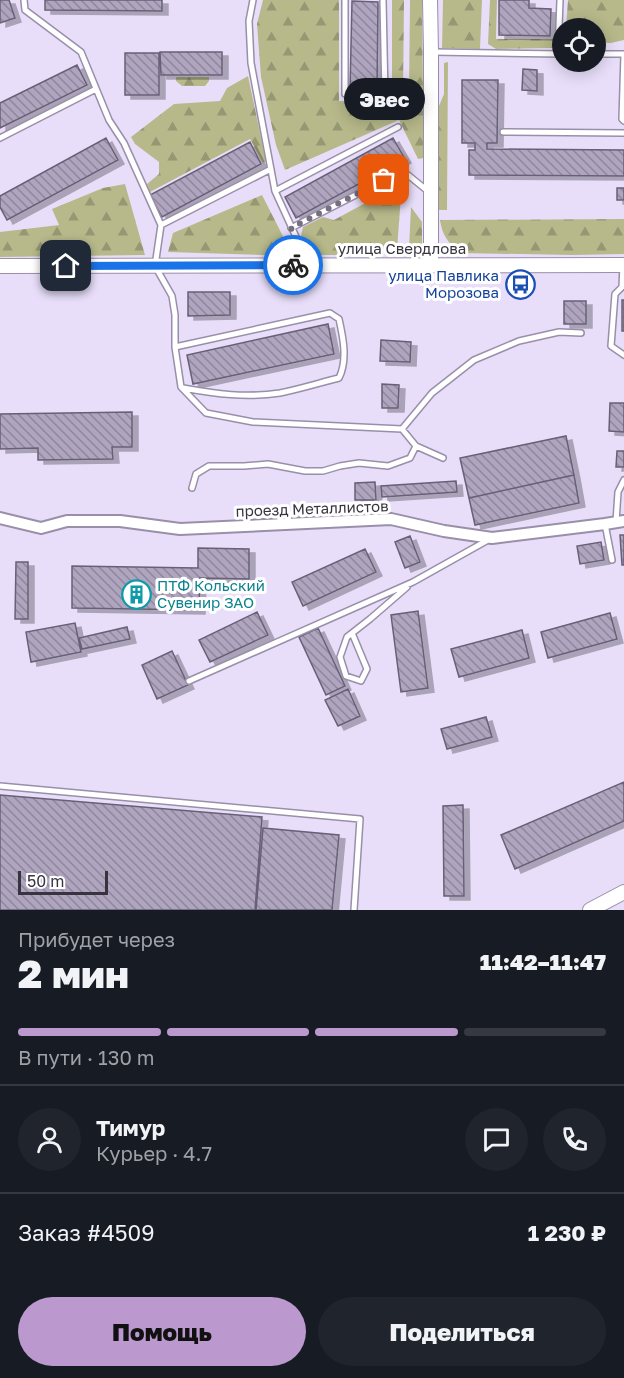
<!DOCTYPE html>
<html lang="ru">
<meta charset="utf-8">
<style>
body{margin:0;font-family:"Golos Text",sans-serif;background:#20242c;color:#f1f3f6;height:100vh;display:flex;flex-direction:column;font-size:22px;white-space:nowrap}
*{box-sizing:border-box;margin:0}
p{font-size:20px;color:#9ea1a6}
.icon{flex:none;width:33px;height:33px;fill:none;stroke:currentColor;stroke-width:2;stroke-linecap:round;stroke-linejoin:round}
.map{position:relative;height:910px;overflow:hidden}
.drawer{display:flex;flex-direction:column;background:#171b24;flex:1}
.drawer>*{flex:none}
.tools{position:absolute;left:552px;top:18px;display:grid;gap:12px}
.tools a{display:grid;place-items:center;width:54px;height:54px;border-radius:50%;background:#171b24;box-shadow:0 3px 15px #0003;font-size:30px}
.scale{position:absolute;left:18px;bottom:15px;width:90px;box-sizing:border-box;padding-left:6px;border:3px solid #38343f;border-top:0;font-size:16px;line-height:21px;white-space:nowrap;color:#38343f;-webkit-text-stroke:4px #fff;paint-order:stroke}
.pin{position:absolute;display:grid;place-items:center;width:51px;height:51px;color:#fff;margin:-26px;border-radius:12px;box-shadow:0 3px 9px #0006}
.courier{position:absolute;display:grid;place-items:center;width:60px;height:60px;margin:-30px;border:4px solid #1a73e8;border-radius:50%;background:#fff;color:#222;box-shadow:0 2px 8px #0007}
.bubble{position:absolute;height:42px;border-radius:21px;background:#171b24;box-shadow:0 3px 15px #0003;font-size:20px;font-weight:800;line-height:42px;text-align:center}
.overview em{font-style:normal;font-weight:800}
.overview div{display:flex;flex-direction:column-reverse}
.overview{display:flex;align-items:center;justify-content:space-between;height:102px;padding:0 18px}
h1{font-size:39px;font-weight:800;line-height:45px}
.bar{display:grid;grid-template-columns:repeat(4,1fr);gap:9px 6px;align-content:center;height:72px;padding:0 18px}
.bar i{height:8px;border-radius:4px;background:#363941}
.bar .selected{background:#bb99ce}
.bar p{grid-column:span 4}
.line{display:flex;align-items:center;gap:15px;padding:0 18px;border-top:2px solid #363941}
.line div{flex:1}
.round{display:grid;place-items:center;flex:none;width:63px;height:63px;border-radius:32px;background:#20242c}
.button{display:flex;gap:12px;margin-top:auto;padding:12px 18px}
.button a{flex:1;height:69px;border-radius:36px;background:#bb99ce;color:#111;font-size:24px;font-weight:800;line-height:69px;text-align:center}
.button a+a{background:#20242c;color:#f1f3f6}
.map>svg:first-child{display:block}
.forest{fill:url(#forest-firs)}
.building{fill:url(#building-back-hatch);stroke:#686077;stroke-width:1.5;filter:url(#shadow)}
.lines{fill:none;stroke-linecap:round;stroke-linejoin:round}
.service-casing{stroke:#998fa9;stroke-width:8}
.minor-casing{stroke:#998fa9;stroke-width:14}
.tertiary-casing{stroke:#998fa9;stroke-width:16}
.service{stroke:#fff;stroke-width:5}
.minor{stroke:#fff;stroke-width:10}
.tertiary{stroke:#fff;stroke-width:14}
.done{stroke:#767080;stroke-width:6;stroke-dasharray:0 10.8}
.route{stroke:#1a73e8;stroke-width:8}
.labels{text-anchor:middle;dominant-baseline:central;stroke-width:6;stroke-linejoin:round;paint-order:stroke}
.street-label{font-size:15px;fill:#38343f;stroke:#fff}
.transit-label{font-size:15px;fill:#164399;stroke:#fff;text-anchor:end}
.culture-label{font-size:15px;fill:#0d838f;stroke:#fff;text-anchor:start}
</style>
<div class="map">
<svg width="624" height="910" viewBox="0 0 624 910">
<defs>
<pattern id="forest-firs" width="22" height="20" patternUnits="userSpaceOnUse" patternTransform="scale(1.5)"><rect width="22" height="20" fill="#b7b98b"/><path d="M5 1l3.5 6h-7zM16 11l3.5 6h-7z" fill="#969773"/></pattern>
<pattern id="building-back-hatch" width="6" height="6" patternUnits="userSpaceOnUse" patternTransform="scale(1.5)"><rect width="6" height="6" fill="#afa5bf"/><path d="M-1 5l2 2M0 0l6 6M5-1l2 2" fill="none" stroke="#8f879d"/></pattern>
<filter id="shadow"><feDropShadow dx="6" dy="4" stdDeviation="0" flood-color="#0004"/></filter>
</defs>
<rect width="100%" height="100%" fill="#e8defa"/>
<path class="forest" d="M263,0H339V101L400,104L423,106V158L418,159L399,120L285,170L276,145L261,77L257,24Z
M392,0H404L403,92L392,91Z
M410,0H422L423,94L409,93Z
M443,0H482L480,49L442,48Z
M490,0H497L496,39H555V48L496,49L488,44Z
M568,0H624V40L611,43H596V28H566Z
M448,62L447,210H439V106L444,94V63Z
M248,76L266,161L263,163L250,139L150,192L147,184L159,174V162L135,144L131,137L174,104L220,101L227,88Z
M176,77H209V81L205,86H182L176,81Z
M125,184L145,255L0,257V232L59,225L52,209L103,188Z
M395,187L401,196L397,249H383L378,243H361L347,255H308L300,240L303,227L323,217L334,220Z
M262,195L293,256L168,252L173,233Z
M411,207L422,222V243L419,247L409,249Z
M624,219V254L572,255L459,253C448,242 442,235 440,220Z"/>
<path class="building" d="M0,0H9L15,18L0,23Z
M45,0H162V11L45,10Z
M499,0H529V8L551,9L550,36L499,35Z
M352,1L378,2L377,90H350Z
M160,52H222V75H161Z
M125,53H159V95H125Z
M77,65L87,85L0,128V103Z
M523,69L537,70V91L522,90Z
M462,80H498L497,143H487V149L624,150V176L469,175V150H475V143H462Z
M106,138L118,160L7,220L0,207V196Z
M393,138L405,159L296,218L285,197Z
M250,142L261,164L162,217L150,195Z
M617,188H624V200H617Z
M188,292H230V315L188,316Z
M622,300H624V331H622Z
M564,301H586V324H564Z
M328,324L334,354L193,384L187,355Z
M381,340L411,342L410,362L380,361Z
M382,384L399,385L398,408H382Z
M610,403H624V432L609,431Z
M132,412V447H112L113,459L38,460V448L0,449V414Z
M566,436L574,475L469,498L460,458Z
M617,451H624V467H616Z
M574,475L579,503L475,525L469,498Z
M456,481L457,492L382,497L381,486Z
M375,482L376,500H355V483Z
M620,535H624V565H622Z
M410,536L420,562L405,568L395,542Z
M601,542L604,560L580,564L577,546Z
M198,548L249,549V579L200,578L199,610L72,608V566L198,568Z
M365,549L376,572L303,606L292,582Z
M16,562H28V619H15Z
M418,611L428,688L401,692L391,615Z
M257,612L268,635L210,662L199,640Z
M610,613L617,639L548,658L541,632Z
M75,623L81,652L31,662L26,632Z
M127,627L130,639L82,649L79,638Z
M318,628L345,686L326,695L299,637Z
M522,630L529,658L459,677L451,649Z
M172,651L188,685L157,699L142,665Z
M348,689L360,716L338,726L325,700Z
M486,717L492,737L447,749L441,729Z
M624,782V821L515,869L501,835Z
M0,795L262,817L255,910H0Z
M463,805L464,896H444L443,806Z
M263,828L339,835L332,910H256Z"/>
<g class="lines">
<defs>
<path id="service" d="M24,0L25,10L81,52L109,120L124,143L161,225L155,266L172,296L175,315V347L181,387L206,413L253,422L402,429L432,393L474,360L519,341L559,332L581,333
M253,0L249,21L251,63L275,191
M345,0V94L429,101
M383,0L385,96
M433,52L562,54
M558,54L560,0
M596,54H624L622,119L624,121
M503,132L624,133
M0,138L96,89
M161,225L271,169
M291,228L403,171L429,192
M308,263L275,191L398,127
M623,265L622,287L615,294L611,346L624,355
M175,347L330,313L339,319C343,337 348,360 339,378C319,383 300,389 280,393C246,398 216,394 183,388
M402,429L416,446L443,458
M192,488L196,474L209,466H244L268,464L305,471H323L340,466L359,463L388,466L410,458L416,446
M616,522L618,492L624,480
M605,524L612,560
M352,633L367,669L361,681L346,676L340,657L347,637L370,619L407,587
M189,681L413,582L488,540
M0,786L360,819L354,910"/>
<path id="minor" d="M0,518L41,528L67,521H120L180,529L391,519L444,531L492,538L605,524L624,521"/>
<path id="tertiary" d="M430,0L431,52V264
M0,266L624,265
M590,910L624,892"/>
</defs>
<use href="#service" class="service-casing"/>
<use href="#minor" class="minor-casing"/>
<use href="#tertiary" class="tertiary-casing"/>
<use href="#service" class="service"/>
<use href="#minor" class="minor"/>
<use href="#tertiary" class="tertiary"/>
</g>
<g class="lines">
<path class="done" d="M293,265L308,264L291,228L384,180"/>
<path class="route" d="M66,266L293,265"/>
</g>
<defs>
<symbol id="bus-ring" viewBox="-11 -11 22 22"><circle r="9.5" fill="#fff" stroke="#1a4fb4" stroke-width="1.5"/><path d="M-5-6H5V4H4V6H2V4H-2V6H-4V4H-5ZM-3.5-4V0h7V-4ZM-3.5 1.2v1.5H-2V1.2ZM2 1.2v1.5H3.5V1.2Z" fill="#1a4fb4"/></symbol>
<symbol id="building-ring" viewBox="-11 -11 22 22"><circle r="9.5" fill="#fff" stroke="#0f9aa8" stroke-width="1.5"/><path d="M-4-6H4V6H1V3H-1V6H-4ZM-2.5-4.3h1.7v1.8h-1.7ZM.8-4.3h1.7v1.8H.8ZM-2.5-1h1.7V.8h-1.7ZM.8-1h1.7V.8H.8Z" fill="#0f9aa8"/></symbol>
</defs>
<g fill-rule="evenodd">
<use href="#bus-ring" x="504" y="268" width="33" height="33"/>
<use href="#building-ring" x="120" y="578" width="33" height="33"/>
</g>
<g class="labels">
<g class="street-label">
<text x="402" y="248">улица Свердлова</text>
<text transform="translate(312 508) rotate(-2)">проезд Металлистов</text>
</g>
<g class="transit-label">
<text x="499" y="275">улица Павлика<tspan x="499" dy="17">Морозова</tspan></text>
</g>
<g class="culture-label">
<text x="157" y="585">ПТФ Кольский<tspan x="157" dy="17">Сувенир ЗАО</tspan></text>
</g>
</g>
</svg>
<div class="tools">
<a><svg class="icon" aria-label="locate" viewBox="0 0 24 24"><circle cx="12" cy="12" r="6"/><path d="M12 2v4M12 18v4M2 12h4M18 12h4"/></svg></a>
</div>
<div class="scale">50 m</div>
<div class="pin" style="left:384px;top:180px;background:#ea580c"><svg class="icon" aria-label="bag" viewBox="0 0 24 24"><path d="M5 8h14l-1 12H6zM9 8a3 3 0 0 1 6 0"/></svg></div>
<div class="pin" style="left:66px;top:266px;background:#1f2937"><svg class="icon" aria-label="home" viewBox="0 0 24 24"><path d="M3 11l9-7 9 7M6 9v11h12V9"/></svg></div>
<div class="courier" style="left:293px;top:265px"><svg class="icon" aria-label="bike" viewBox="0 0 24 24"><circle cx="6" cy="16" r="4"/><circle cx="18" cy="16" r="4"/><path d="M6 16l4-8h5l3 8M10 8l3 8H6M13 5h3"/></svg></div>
<div class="bubble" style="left:344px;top:78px;width:81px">Эвес</div>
</div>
<section class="drawer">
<div class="overview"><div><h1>2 мин</h1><p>Прибудет через</p></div><em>11:42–11:47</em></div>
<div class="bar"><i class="selected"></i><i class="selected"></i><i class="selected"></i><i></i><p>В пути · 130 m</p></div>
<div class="line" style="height:108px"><a class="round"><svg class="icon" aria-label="person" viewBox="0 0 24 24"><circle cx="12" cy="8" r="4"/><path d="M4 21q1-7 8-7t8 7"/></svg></a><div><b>Тимур</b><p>Курьер · 4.7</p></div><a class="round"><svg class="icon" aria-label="chat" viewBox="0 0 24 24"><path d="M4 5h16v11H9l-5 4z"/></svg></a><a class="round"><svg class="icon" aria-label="phone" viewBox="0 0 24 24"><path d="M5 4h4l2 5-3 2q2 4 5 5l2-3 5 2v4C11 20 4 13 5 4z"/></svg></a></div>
<div class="line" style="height:78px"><div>Заказ #4509</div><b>1 230 ₽</b></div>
<div class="button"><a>Помощь</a><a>Поделиться</a></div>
</section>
